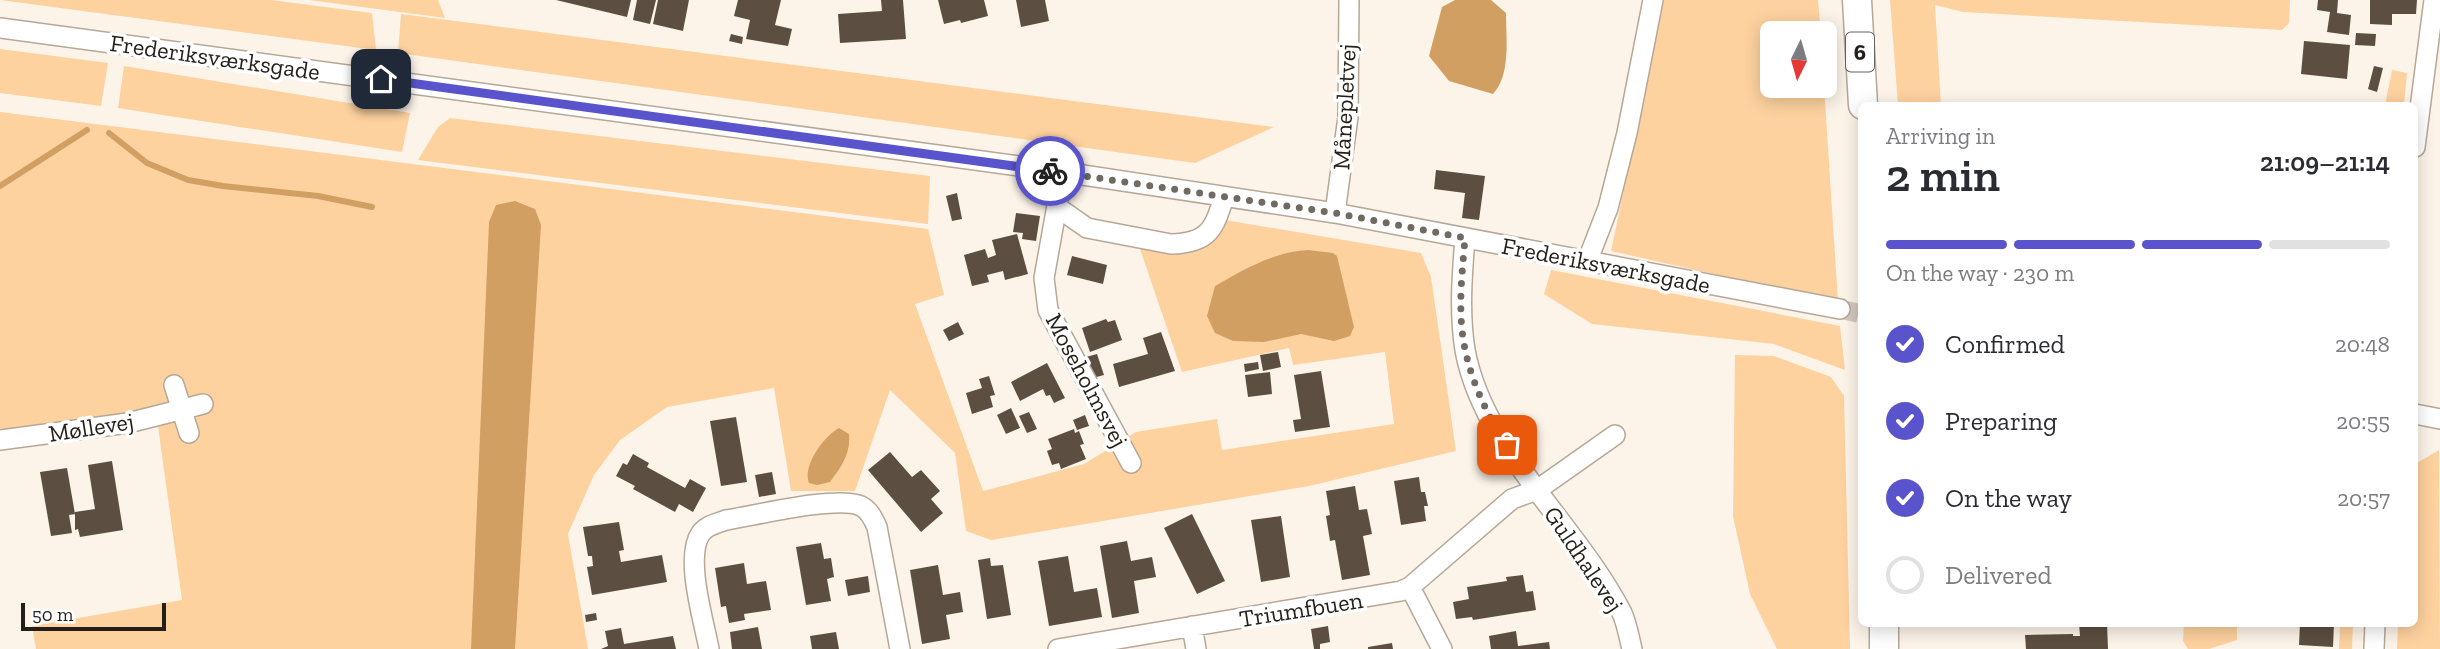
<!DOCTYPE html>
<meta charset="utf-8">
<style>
body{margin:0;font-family:"Zilla Slab",serif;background:#f7f7f7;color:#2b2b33;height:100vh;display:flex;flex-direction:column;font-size:26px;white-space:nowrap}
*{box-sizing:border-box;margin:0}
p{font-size:23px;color:#7c7c81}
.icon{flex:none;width:38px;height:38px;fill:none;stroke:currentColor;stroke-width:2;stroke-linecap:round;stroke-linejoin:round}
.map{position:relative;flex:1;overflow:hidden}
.panel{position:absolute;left:1858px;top:102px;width:560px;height:525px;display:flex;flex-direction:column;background:#fff;border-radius:10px;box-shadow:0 4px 18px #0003}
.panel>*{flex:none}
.needle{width:46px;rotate:185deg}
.controls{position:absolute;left:1760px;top:21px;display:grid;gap:14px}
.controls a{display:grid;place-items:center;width:77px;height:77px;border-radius:10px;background:#fff;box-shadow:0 4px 18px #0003;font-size:35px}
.scale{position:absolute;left:21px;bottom:18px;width:145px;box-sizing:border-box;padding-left:7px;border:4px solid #241f19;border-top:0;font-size:19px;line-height:24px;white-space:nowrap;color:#241f19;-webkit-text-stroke:5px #fff;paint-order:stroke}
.pin{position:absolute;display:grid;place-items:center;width:60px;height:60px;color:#fff;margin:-30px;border-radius:14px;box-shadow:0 4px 10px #0006}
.courier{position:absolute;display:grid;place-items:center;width:70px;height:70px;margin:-35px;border:5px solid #5a54cc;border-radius:50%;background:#fff;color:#222;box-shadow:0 2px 9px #0007}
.headline em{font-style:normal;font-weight:600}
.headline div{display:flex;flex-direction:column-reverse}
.headline{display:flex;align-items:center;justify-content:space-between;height:119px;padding:0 28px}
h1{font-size:46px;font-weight:600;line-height:52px}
.bar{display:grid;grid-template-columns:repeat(4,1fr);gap:10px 7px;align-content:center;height:84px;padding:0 28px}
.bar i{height:9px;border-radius:5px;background:#e1e1e2}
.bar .active{background:#5a54cc}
.bar p{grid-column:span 4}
ol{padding:0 28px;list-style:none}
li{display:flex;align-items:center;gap:21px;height:77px}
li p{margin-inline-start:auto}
li .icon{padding:7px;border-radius:50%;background:#5a54cc;color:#fff;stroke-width:4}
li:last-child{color:#7c7c81}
li i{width:38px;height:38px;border:4px solid #e1e1e2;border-radius:50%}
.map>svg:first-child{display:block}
.green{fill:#fed29f}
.water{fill:#d19f62}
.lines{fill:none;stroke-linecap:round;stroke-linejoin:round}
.stream{stroke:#d19f62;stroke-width:6}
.building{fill:#5c4f41}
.minor-tunnel{stroke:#d2c9bf;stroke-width:19;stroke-dasharray:19 10;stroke-linecap:butt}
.minor-casing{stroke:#b6a797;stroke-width:22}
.highway-casing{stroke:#b6a797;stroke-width:31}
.minor{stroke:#fff;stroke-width:19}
.highway{stroke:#fff;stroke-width:28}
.done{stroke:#706a62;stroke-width:7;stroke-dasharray:0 12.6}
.route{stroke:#5a54cc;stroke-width:9}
.labels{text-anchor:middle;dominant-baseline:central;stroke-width:7;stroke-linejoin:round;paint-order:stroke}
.shield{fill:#fff;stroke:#66625e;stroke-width:2}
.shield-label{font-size:23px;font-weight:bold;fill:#241f19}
.street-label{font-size:24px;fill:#241f19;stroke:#fff}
</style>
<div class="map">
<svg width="2440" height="649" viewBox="0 0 2440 649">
<rect width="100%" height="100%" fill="#fdf4e9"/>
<path class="green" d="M0,0H271L372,13L376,50Z
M309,0H438L445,18Z
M1664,0H1818L1821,33H1773V86H1824L1838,302L1611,251Z
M1890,0H2290L2289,23L2282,30L1963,12L1935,5L1941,105H1898Z
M401,14L1274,127L1195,163L398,53Z
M0,49L108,63L101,106L0,93Z
M124,66L410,113L402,152L118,108Z
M2392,70L2407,73L2404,105H2385Z
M0,112L928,229L944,295L915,304L983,491L1084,464L1136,432L1217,419L1222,450L1394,424L1385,352L1293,365L1289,348L1182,372L1140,249L1200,246L1225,220L1421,253L1431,277L1456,451L1309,486L991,540L966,531L955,453L890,390L855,491H791L774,388L667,407L620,440L594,475L568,534L588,649H36L32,626L182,600L156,412L0,432Z
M450,118L930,176L928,224L418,160L438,127Z
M1551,270L1840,326L1845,370L1774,344L1592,324L1544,294Z
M1735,355L1774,356L1831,377L1844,396L1850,649H1777L1750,594L1733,516Z
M2439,450L2440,649H2397L2398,623H2415V464Z
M2184,623H2237V640L2209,649H2188L2183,641Z
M2340,623H2353L2352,649H2339Z"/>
<path class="water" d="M1455,0H1491L1506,13C1506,38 1511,75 1493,94L1449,81L1429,56L1442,7Z
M515,201L535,209L541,225L515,649H471L489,222L496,205Z
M1308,250L1333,253L1337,256L1354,327L1350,336L1334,341L1301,334L1264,342L1233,341L1215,333L1207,316L1215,286C1245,269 1273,252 1308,250Z
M839,428L849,434C851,454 841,467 830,482L817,485L809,483C802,466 824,436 839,428Z"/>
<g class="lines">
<path class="stream" d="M109,133L147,163L188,180L223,186L318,196L372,207
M0,186L87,130"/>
</g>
<path class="building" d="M556,0H631L627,17Z
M637,0H656L650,24L633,20Z
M658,0H689L683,31L653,24Z
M738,0H781L775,25L792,29L788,46L746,39L750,20L734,16Z
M881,0H903L906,39L840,43L838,14L882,11Z
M938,0H984L988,16L961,23L960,20L944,24Z
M1016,0H1045L1049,21L1021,27Z
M2318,0H2338L2337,13L2351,15L2349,35L2327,32L2330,12L2317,10Z
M2370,0H2417L2416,14H2392V25L2370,24Z
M2356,33L2376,34L2375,46L2355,45Z
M731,34L743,37L742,44L729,41Z
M2304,41L2350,45L2347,79L2301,74Z
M2374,66L2383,68L2377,92L2368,89Z
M1436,170L1485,176L1479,220L1462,218L1465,193L1434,189Z
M957,193L962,219L952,221L946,196Z
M1016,213L1040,216L1036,241L1022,239L1023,233L1013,232Z
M1017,234L1028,274L1005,280L1003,271L987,275L989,282L972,286L964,255L985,249L988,258L996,255L992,240Z
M1072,256L1107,265L1103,284L1067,275Z
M1106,319L1108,322L1115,320L1122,340L1090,352L1082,328Z
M958,322L964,334L949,341L943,330Z
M1161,332L1175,371L1119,387L1113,364L1148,354L1143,338Z
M1278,352L1281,367L1263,371L1260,355Z
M1097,354L1104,375L1093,378L1086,357Z
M1258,362L1259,369L1245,372L1244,364Z
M1047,363L1065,398L1054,403L1050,395L1046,396L1043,389L1020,401L1011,382Z
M1321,371L1330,427L1295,432L1293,420L1301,419L1294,375Z
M1270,372L1272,394L1248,397L1245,375Z
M989,376L995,395L990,396L993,407L972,414L966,393L982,388L979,379Z
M1011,408L1020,428L1006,434L997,415Z
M1029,412L1037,429L1027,433L1019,416Z
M1085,415L1089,426L1077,430L1073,420Z
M736,417L747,482L721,486L710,421Z
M1074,429L1075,433L1079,431L1084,444L1080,445L1086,459L1061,469L1059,463L1052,465L1047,451L1052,449L1048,439Z
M890,452L912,477L921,470L940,491L931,499L943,513L921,532L868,470Z
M633,454L649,463L647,467L685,488L690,479L706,488L693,512L679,504L675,512L633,489L635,486L616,476L623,463L627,465Z
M112,461L123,530L80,537L78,529L75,530V512L95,509L88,465Z
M67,468L75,514L69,515L72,533L51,536L40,472Z
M772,472L776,494L759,497L755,475Z
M1419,477L1421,492H1425L1428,506H1424L1426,521L1401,525L1394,481Z
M1355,486L1359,510L1367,509L1372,534L1363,536L1370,575L1342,580L1335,540L1330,541L1326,516L1330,515L1326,491Z
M1192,514L1225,581L1197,594L1164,528Z
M1281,516L1290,577L1261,582L1251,520Z
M619,522L624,550L619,551L621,562L662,555L667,582L592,595L587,567L593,566L592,556H588L583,527Z
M1127,541L1131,561L1152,557L1156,577L1134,581L1139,613L1112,618L1100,546Z
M821,543L824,559L831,558L834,577L827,579L831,601L806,605L796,547Z
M1068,556L1074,592L1097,588L1102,617L1049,626L1038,561Z
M990,558L991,566L1003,565L1011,615L987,619L978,560Z
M744,563L747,584L766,581L771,610L744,614L745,620L729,623L726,606L721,607L715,568Z
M938,565L943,595L960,592L963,612L946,615L950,639L922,644L910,570Z
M1523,575L1526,592L1533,591L1536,610L1473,620L1472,617L1456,619L1453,602L1469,599L1467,587L1507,581L1506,577Z
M868,576L870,592L848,596L845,580Z
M596,613L597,620L586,622L585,615Z
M2079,623H2107L2108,649H2026L2025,635L2073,634V636H2080Z
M2300,623H2334L2333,647L2299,645Z
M1328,626L1330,642L1320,644V649H1314L1311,629Z
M758,627L762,649H732L730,632Z
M621,628L624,644L673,636L676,649H601L608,646L605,631Z
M1516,631L1518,646L1549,642L1550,649H1491L1489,636Z
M836,632L839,649H812L810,636Z
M1392,643L1393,649H1368V647Z"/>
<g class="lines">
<path class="minor-tunnel" d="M1840,309L1862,314"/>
<defs>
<path id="minor" d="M0,28L1063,172L1335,213L1840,309
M2415,147L2434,0
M1063,172L1044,278L1048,310L1131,463
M1057,207L1087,228L1171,244C1209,243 1214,229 1224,197
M1335,213L1348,117L1349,0
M1465,238C1462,276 1459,312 1465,350C1483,449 1577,525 1622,613C1627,624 1629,637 1632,649
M1587,262L1608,208L1627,133L1653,0
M174,385L189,433
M2415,414L2440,419
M0,440L128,423L203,404
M1410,587L1442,649
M1192,626L1196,649
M709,649C704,621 684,557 701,533C707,525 716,524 726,520C754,516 837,495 861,506C869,510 873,518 877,527L900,649
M1058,649L1401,591L1410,587L1512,499L1537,490L1615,435
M2374,649L2375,623"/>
<path id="highway" d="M1857,0L1863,105
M1884,623V649"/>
</defs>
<use href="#minor" class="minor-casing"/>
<use href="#highway" class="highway-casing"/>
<use href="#minor" class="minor"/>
<use href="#highway" class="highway"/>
</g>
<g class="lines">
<path class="done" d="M1050,171L1335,213L1465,238C1463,263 1460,289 1461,314C1462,361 1481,406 1507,445"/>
<path class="route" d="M381,79L1050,171"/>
</g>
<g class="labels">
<rect class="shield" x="1846" y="32.5" width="28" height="39" rx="5"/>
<g class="shield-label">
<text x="1860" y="52">6</text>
</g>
<g class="street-label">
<text transform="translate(215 57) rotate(8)">Frederiksværksgade</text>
<text transform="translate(1344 107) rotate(-87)">Månepletvej</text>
<text transform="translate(1606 265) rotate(11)">Frederiksværksgade</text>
<text transform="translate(1087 380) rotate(62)">Moseholmsvej</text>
<text transform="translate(91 427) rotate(-9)">Møllevej</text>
<text transform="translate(1584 559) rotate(56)">Guldhalevej</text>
<text transform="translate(1301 609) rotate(-9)">Triumfbuen</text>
</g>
</g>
</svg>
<div class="controls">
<a><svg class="needle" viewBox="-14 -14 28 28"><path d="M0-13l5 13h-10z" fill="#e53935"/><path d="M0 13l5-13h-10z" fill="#7c7c81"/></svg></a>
</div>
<div class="scale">50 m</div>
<div class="pin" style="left:1507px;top:445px;background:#ea580c"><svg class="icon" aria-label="bag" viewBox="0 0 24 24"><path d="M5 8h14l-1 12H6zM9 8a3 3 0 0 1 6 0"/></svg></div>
<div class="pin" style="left:381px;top:79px;background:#1f2937"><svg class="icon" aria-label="home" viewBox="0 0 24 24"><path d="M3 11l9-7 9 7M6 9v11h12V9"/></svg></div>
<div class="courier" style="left:1050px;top:171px"><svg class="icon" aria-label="bike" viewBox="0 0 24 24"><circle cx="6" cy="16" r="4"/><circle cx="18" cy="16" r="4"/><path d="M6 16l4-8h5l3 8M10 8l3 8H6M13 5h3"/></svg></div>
<section class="panel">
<div class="headline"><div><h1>2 min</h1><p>Arriving in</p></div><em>21:09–21:14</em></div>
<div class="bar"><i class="active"></i><i class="active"></i><i class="active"></i><i></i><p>On the way · 230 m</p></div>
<ol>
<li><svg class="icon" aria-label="check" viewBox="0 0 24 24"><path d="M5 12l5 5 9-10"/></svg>Confirmed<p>20:48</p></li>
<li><svg class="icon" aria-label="check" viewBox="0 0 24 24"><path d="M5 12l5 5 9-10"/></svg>Preparing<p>20:55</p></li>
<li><svg class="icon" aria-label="check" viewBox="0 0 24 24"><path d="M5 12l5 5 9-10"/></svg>On the way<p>20:57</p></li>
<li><i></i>Delivered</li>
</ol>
</section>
</div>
